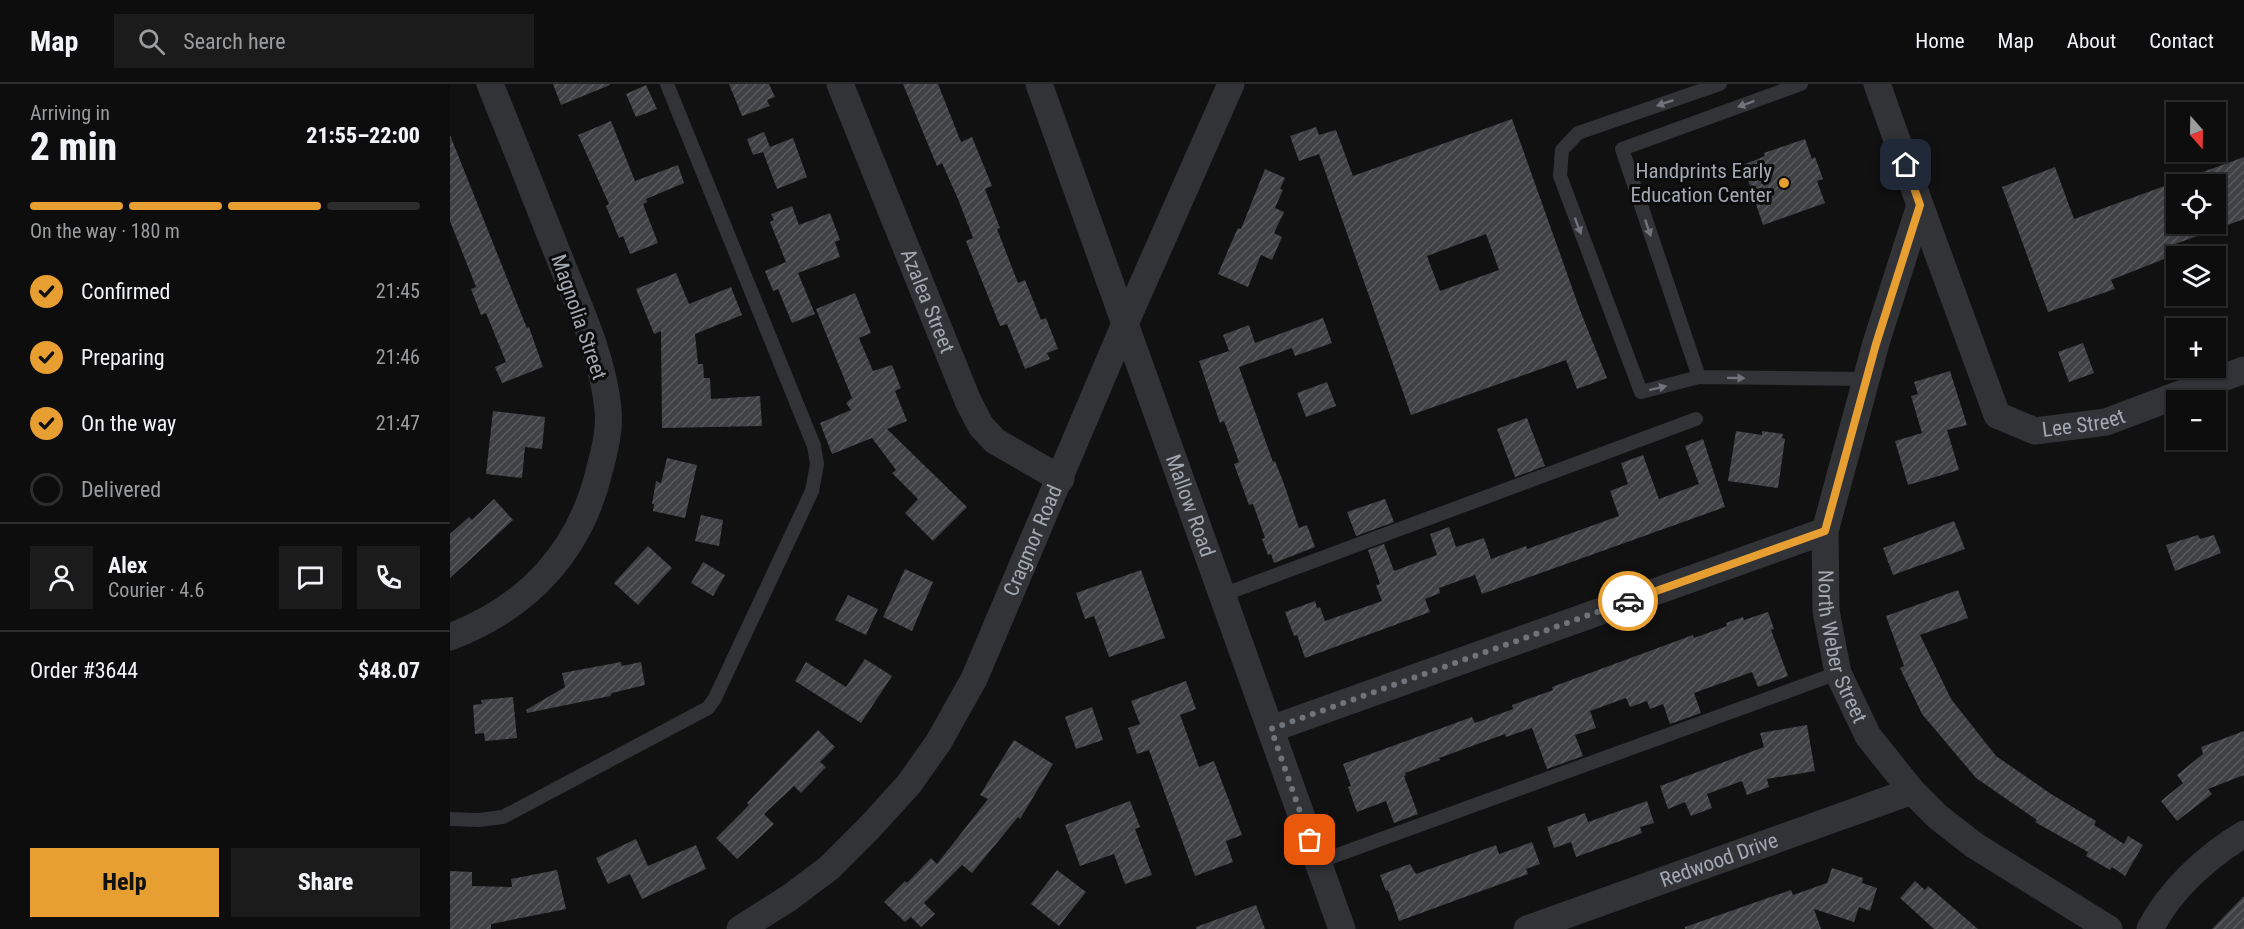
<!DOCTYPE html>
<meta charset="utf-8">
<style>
body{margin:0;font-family:"Roboto Condensed",sans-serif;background:#1b1b1c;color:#f1f3f6;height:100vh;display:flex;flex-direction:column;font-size:22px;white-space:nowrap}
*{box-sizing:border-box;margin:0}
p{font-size:20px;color:#9a9c9e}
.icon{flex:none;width:33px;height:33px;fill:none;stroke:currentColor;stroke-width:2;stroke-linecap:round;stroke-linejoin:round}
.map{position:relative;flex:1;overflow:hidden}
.panel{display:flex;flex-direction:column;background:#0d0d0e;width:450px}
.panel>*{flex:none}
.needle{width:39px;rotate:160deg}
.controls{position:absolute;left:1716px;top:18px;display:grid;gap:12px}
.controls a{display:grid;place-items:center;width:60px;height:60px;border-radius:0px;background:#0d0d0e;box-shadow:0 2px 4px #0004,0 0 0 2px #2d2d2e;font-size:30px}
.pin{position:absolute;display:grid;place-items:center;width:51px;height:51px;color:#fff;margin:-26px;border-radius:12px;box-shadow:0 3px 9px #0006}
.courier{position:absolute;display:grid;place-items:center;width:60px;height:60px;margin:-30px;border:4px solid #e89f32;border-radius:50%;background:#fff;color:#222;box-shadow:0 2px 8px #0007}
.summary em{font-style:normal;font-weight:800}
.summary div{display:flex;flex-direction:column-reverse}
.summary{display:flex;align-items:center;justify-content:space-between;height:102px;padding:0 30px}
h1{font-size:39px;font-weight:800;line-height:45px}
.bar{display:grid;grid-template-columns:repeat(4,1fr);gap:9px 6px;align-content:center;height:72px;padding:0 30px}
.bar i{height:8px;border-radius:4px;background:#2d2d2e}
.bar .active{background:#e89f32}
.bar p{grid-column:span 4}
.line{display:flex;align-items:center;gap:15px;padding:0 30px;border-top:2px solid #2d2d2e}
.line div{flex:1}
.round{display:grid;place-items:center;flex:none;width:63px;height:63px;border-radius:0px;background:#1b1b1c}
ol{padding:0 30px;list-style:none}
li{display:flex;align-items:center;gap:18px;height:66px}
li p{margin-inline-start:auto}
li .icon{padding:6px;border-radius:50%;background:#e89f32;color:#111;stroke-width:4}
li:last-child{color:#9a9c9e}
li i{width:33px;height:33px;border:3px solid #2d2d2e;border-radius:50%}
.action{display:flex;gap:12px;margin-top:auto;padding:12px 30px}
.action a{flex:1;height:69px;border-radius:0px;background:#e89f32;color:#111;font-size:24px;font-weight:800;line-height:69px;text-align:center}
.action a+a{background:#1b1b1c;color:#f1f3f6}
header{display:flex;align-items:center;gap:36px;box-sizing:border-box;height:84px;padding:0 30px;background:#0d0d0e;border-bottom:2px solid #2d2d2e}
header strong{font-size:28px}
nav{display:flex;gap:33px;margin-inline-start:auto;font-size:21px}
.search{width:420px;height:54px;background:#1b1b1c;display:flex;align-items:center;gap:15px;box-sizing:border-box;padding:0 21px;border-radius:0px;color:#9a9c9e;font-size:22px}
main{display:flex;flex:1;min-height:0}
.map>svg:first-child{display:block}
.building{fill:url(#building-hatch);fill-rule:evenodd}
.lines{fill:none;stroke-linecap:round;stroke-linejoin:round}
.lane{stroke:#323337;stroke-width:14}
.street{stroke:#323337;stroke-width:27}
.oneway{fill:#70737b}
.done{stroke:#6f737a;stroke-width:6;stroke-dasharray:0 10.8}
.route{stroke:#e89f32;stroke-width:8}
.poi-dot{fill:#e89f32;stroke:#0c0c0d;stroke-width:2}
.labels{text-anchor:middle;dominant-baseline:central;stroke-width:6;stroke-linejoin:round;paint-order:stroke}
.poi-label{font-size:21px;fill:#a2a8b2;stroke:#0c0c0d;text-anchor:end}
.street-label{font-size:21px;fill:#a2a8b2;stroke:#0c0c0d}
</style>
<header>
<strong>Map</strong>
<div class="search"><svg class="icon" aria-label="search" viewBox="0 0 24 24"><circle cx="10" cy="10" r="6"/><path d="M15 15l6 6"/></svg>Search here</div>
<nav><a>Home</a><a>Map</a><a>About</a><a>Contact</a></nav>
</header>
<main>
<section class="panel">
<div class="summary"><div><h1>2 min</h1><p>Arriving in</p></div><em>21:55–22:00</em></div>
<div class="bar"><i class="active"></i><i class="active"></i><i class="active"></i><i></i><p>On the way · 180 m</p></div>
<ol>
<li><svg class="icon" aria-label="check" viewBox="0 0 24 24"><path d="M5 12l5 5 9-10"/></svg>Confirmed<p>21:45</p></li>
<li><svg class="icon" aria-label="check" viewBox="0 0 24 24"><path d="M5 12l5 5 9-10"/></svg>Preparing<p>21:46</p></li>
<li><svg class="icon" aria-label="check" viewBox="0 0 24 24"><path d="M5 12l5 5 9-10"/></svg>On the way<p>21:47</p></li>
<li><i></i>Delivered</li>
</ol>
<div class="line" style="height:108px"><a class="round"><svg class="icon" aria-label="person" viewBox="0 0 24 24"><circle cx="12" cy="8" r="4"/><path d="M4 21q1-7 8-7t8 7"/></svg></a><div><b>Alex</b><p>Courier · 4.6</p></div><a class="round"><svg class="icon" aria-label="chat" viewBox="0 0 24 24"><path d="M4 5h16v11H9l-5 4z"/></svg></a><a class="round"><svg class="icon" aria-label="phone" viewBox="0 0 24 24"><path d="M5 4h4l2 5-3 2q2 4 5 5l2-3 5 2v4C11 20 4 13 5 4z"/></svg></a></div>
<div class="line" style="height:78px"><div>Order #3644</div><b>$48.07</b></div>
<div class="action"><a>Help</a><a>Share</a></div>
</section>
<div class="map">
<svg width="1794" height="845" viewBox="0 0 1794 845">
<defs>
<pattern id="building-hatch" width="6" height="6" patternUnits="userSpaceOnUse" patternTransform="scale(1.5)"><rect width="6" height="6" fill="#404145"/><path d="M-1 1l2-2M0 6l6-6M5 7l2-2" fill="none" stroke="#585a5d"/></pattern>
</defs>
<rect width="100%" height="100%" fill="#111112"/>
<path class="building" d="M103,0H160V1L111,21Z
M279,0H319L325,13L317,16L320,22L292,32Z
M453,0H488L511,58L522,53L542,102L535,105L550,144L547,145L568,199L575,196L591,236L596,234L608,265L597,269L600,275L575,285L557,240L550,242L516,157L523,154L508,115L492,79L487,82Z
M196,1L207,25L186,33L176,10Z
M1062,35L1130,226L1157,294L1127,305L1116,276L961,331L869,70L849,77L840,52L866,43L869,51L886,46L903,92ZM1036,150L1049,186L990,207L977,172Z
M161,37L185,97L228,81L234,99L196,115L197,118L193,120L208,159L180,170L173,152L169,154L156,122L159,120L128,51Z
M314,48L320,63L343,54L357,93L327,105L313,68L303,71L297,55Z
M0,51L74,237L77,244L79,243L93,283L52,299L45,283L56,278L36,229L31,231L21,205L26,203L0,137Z
M1355,55L1362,75L1365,73L1373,95L1367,97L1375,119L1313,141L1293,81L1315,72L1314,69Z
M1794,73V135L1717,163L1719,173L1661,196L1665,205L1598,228L1552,103L1605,83L1624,135ZM1726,100H1766V140H1726Z
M815,85L835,94L830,105L833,106L825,124L834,128L824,149L832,153L822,176L811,171L798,203L768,190L782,157L788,144L791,145Z
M342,122L349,141L380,129L390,156L385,158L390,173L348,189L365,230L342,239L328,205L323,207L315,187L336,178L320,138L324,136L321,130Z
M226,189L239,220L281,203L292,231L245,250L248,280H253L254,294H260L261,315L310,312L312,342L212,344L211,247L204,250L186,205Z
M405,209L421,249L409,254L423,287L442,281L451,304L445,307L457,337L437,345L517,423L483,457L455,429L468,415L442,389L446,386L422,354L382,370L370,339L401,326L396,319L402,314L366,225Z
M873,234L882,259L845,272L842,264L789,283L823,378L825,377L834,400L849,444L857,441L865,463L824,479L821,470L818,471L812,455L815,454L803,420L799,421L784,380L789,378L774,337L770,339L749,277L779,267L773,251L799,241L805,259Z
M1633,259L1644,289L1619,298L1608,268Z
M1500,287L1517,341L1497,346L1509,386L1458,401L1445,357L1472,349L1461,312L1468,310L1464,298Z
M877,298L886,322L856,333L847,309Z
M43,327L95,333L92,365L75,363L72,394L36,390Z
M1077,334L1095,382L1065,393L1047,345Z
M1286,347L1312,351V347L1333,350L1332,354L1335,355L1328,404L1278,397Z
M1253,355L1275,423L1032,510L1025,491L989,504L990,509L975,515L980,528L855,574L847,551L844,552L835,528L865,517L867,524L870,523L875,537L932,517L926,501L930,500L918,466L934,460L944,487L987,471L980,450L999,443L1006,463L1034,454L1041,475L1076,462L1077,465L1169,432L1160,407L1178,400L1171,379L1193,371L1209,415L1249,400L1235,362Z
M217,374L247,381L235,434L203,427L204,420H202L206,397L211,399Z
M44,415L63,436L0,494V450L19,433L22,436Z
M935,415L944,438L906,452L897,428Z
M251,431L273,436L269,462L245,457Z
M1504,437L1515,465L1443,491L1433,464Z
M1748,451L1750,455L1764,451L1771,469L1725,487L1716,461Z
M198,462L222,484L188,521L164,499Z
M253,478L275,491L263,512L241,499Z
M455,485L483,498L462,547L433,533Z
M691,486L715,554L659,573L644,532L635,535L626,509Z
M1508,506L1518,534L1470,551L1501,615L1546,672L1601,710L1646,737L1644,741L1674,760L1678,752L1693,761L1675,792L1662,783L1660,786L1636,772L1638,768L1585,738L1587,736L1526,694L1472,630L1450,584L1454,582L1436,532Z
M398,511L428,525L416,551L385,536Z
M1318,528L1324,545L1321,546L1338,592L1308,603L1302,588L1244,609L1251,629L1220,640L1213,620L1200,625L1197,617L1180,623L1176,614L1140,627L1146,644L1125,651L1133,672L1097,685L1082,644L1056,653L1055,650L989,674L990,676L955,689L956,691L954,692L968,730L944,739L936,717L907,728L898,703L901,702L893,680L1022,633L1025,639L1063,625L1062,621L1103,606L1102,603L1243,551L1244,554L1277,542L1276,539L1293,533L1294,536Z
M415,575L442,592L411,639L345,597L356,578L396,603Z
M171,578L172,582L191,578L195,601L162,609L160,612L77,629L76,626L115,603L112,589Z
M736,597L746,625L730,631L749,683L764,677L792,751L776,757L783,778L745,792L699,666L687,670L678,644L690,640L681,617Z
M63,613L67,654L35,657L34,649L25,650L23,621L32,620L31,616Z
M642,623L653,656L626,665L615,633Z
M1357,641L1365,687L1317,695L1319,703L1297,711L1292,697L1257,710L1262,724L1241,732L1235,718L1218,725L1210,702L1314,663L1310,649Z
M368,646L385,663L370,678L376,683L351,709L344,702L314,730L324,740L287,775L266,754L299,721L297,719Z
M1794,647V691L1758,705L1762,710L1727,737L1711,717L1733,699L1727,691L1753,670L1751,663Z
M564,656L603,680L570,735L568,733L522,789L512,781L474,819L485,830L471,843L461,833L455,838L434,818L455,797L457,799L481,774L487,780L538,715L530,711Z
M680,717L690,743L685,745L702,791L675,800L664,770L630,782L615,741Z
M1197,717L1204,739L1190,743L1192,749L1126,773L1121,758L1104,764L1097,743L1135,729L1138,738Z
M186,755L198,782L246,761L256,785L192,815L180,790L158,800L146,774Z
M1082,758L1090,780L1076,785L1078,790L949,837L938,806L936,807L930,791L960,780L966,790L1046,761L1049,770Z
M1382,784L1413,794L1412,799L1427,804L1420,827L1409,823L1404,838L1364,825L1371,845H1235V843L1341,806L1343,811L1377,799Z
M107,786L116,825L41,840V845H0V787L22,788V802L62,803L61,795Z
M607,786L636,808L609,842L581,820Z
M1465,797L1475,806L1478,802L1528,845H1484L1450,814Z
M1794,812V845H1762Z
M806,821L815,845H746V843Z"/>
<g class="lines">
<path class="lane" d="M1351,0L1172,65L1249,293L1416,295
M1249,293L1191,308L1110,92L1112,66L1128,49L1270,0
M772,511L1246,335
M0,735L29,736L53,733L258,624L265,614L362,407L367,380L364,362L217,0
M868,778L1388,589"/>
<g class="street">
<path id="s1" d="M390,0L518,317L531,342L545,357L611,395"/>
<path id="s2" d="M589,0L892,845"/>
<path id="s3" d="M1427,0L1470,121L1426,259L1375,447L1376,527L1388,589L1418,652L1462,707L1488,733L1524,761L1659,845"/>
<path id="s4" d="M1470,121L1547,331L1585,347L1656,338L1794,286"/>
<path d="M0,553C79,523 131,466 150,384C155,365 160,345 158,325C153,274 130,225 111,178C88,119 64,59 40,0"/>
<path d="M821,645L1375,447"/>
<path id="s5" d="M290,845L339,814L379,784L420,743L459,700L488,659L524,595L674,242L781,0"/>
<path id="s6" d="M1077,845L1462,707"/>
<path d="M1700,845C1720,806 1756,773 1794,750"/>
</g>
</g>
<defs><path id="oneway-solid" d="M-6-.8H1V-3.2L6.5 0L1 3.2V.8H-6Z" transform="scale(1.5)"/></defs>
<g class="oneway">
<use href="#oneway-solid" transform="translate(1215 19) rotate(161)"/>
<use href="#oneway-solid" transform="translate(1296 20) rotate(160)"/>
<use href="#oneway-solid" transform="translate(1128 142) rotate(69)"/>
<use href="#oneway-solid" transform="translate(1198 144) rotate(71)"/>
<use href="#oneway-solid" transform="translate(1286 294) rotate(1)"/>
<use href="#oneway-solid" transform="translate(1208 304) rotate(-14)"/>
</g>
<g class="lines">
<path class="done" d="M860,756L821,645L1178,517"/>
<path class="route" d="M1178,517L1375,447L1426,260L1470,121L1456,81"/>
</g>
<circle class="poi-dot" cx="1334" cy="99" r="6"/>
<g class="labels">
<g class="poi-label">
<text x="1322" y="87">Handprints Early<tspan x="1322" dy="24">Education Center</tspan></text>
</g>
<g class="street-label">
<text stroke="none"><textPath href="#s1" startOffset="234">Azalea Street</textPath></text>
<text transform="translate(129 233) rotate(71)">Magnolia Street</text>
<text stroke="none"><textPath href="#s4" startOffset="314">Lee Street</textPath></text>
<text stroke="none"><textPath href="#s2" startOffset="448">Mallow Road</textPath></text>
<text stroke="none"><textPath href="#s5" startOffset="498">Cragmor Road</textPath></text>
<text stroke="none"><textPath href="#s3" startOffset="586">North Weber Street</textPath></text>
<text stroke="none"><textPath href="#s6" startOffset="204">Redwood Drive</textPath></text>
</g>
</g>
</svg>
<div class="controls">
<a><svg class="needle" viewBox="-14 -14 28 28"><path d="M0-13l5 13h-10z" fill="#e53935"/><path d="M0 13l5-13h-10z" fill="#9a9c9e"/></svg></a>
<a><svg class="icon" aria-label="locate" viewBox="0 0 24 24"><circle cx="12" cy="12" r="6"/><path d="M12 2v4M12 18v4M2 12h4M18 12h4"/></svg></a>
<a><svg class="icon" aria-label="layers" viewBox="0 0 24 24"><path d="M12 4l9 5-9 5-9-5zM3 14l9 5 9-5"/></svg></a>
<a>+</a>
<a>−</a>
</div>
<div class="pin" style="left:860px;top:756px;background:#ea580c"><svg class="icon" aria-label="bag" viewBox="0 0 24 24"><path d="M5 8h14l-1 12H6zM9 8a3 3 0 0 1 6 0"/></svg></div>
<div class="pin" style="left:1456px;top:81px;background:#1f2937"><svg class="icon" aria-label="home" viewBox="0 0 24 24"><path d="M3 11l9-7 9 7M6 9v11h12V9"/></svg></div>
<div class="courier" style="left:1178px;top:517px"><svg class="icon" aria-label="car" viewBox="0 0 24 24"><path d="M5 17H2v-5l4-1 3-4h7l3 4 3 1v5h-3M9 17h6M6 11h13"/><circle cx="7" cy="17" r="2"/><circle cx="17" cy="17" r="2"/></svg></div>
</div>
</main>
